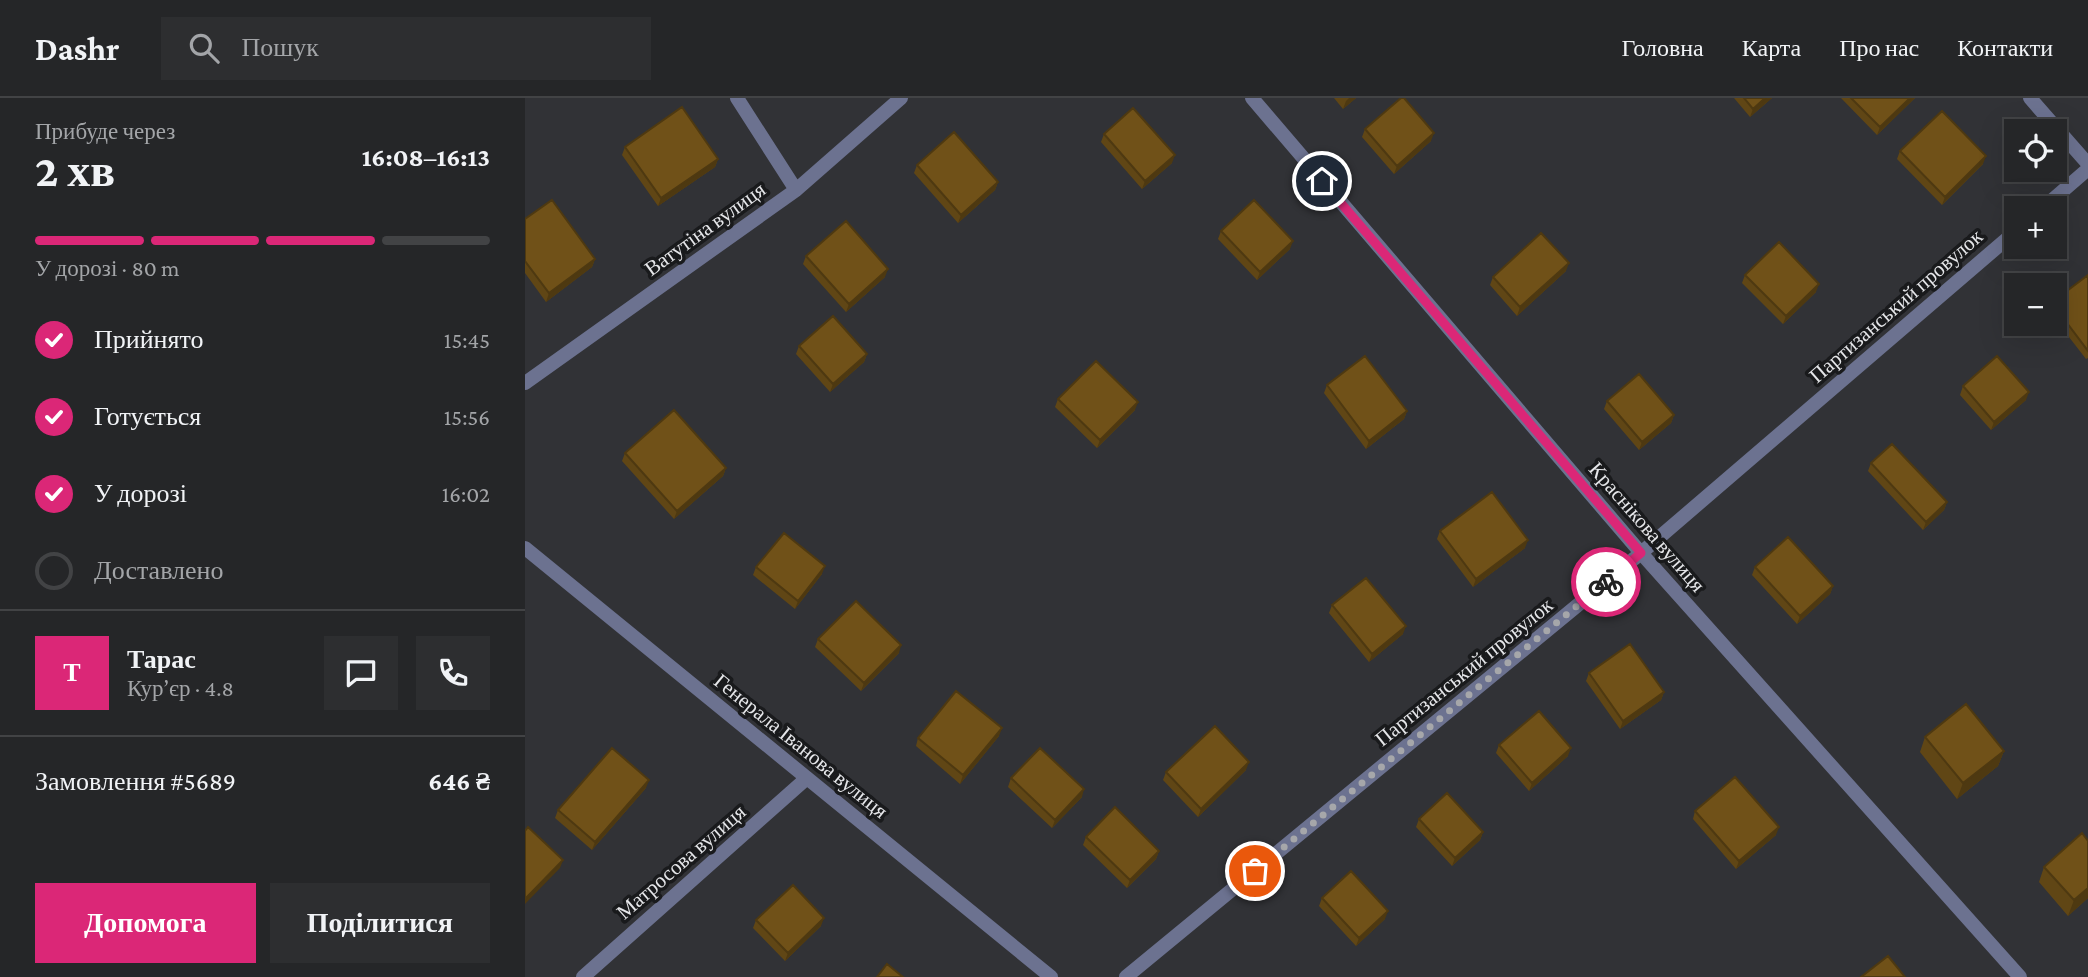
<!DOCTYPE html>
<html lang="uk">
<meta charset="utf-8">
<style>
body{margin:0;font-family:"Crimson Pro",serif;background:#2d2e30;color:#f1f3f6;height:100vh;display:flex;flex-direction:column;font-size:26px;white-space:nowrap}
*{box-sizing:border-box;margin:0}
p{font-size:23px;color:#a3a5a8}
.icon{flex:none;width:38px;height:38px;fill:none;stroke:currentColor;stroke-width:2;stroke-linecap:round;stroke-linejoin:round}
.map{position:relative;flex:1;overflow:hidden}
.side{display:flex;flex-direction:column;background:#252628;width:525px}
.side>*{flex:none}
.buttons{position:absolute;left:1479px;top:21px;display:grid;gap:14px}
.buttons a{display:grid;place-items:center;width:63px;height:63px;border-radius:0px;background:#252628;box-shadow:0 7px 28px #0002,0 0 0 2px #424345;font-size:35px}
.pin{position:absolute;display:grid;place-items:center;width:60px;height:60px;color:#fff;margin:-30px;border:4px solid #fff;border-radius:50%;box-shadow:0 2px 7px #0007}
.courier{position:absolute;display:grid;place-items:center;width:70px;height:70px;margin:-35px;border:5px solid #db2777;border-radius:50%;background:#fff;color:#222;box-shadow:0 2px 9px #0007}
.summary em{font-style:normal;font-weight:700}
.summary div{display:flex;flex-direction:column-reverse}
.summary{display:flex;align-items:center;justify-content:space-between;height:119px;padding:0 35px}
h1{font-size:46px;font-weight:700;line-height:52px}
.bar{display:grid;grid-template-columns:repeat(4,1fr);gap:10px 7px;align-content:center;height:84px;padding:0 35px}
.bar i{height:9px;border-radius:5px;background:#424345}
.bar .on{background:#db2777}
.bar p{grid-column:span 4}
.line{display:flex;align-items:center;gap:18px;padding:0 35px;border-top:2px solid #424345}
.line div{flex:1}
.round{display:grid;place-items:center;flex:none;width:74px;height:74px;border-radius:0px;background:#2d2e30}
ol{padding:0 35px;list-style:none}
li{display:flex;align-items:center;gap:21px;height:77px}
li p{margin-inline-start:auto}
li .icon{padding:7px;border-radius:50%;background:#db2777;color:#fff;stroke-width:4}
li:last-child{color:#a3a5a8}
li i{width:38px;height:38px;border:4px solid #424345;border-radius:50%}
.primary-button{display:flex;gap:14px;margin-top:auto;padding:14px 35px}
.primary-button a{flex:1;height:80px;border-radius:0px;background:#db2777;color:#fff;font-size:28px;font-weight:700;line-height:80px;text-align:center}
.primary-button a+a{background:#2d2e30;color:#f1f3f6}
header{display:flex;align-items:center;gap:42px;box-sizing:border-box;height:98px;padding:0 35px;background:#252628;border-bottom:2px solid #424345}
header strong{font-size:33px}
nav{display:flex;gap:38px;margin-inline-start:auto;font-size:24px}
.search{width:490px;height:63px;background:#2d2e30;display:flex;align-items:center;gap:18px;box-sizing:border-box;padding:0 24px;border-radius:0px;color:#a3a5a8;font-size:26px}
main{display:flex;flex:1;min-height:0}
.map>svg:first-child{display:block}
.lines{fill:none;stroke-linecap:round;stroke-linejoin:round}
.street{stroke:#6c7290;stroke-width:14}
.wall{fill:#604615}
.shaded-wall{fill:#4e3911}
.building{fill:#705118;stroke:#4e3911;stroke-width:2}
.done{stroke:#a6a7aa;stroke-width:7;stroke-dasharray:0 12.6}
.route{stroke:#db2777;stroke-width:9}
.labels{text-anchor:middle;dominant-baseline:central;stroke-width:7;stroke-linejoin:round;paint-order:stroke}
.street-label{font-size:21px;fill:#e5e6e9;stroke:#191a1c}
</style>
<header>
<strong>Dashr</strong>
<div class="search"><svg class="icon" aria-label="search" viewBox="0 0 24 24"><circle cx="10" cy="10" r="6"/><path d="M15 15l6 6"/></svg>Пошук</div>
<nav><a>Головна</a><a>Карта</a><a>Про нас</a><a>Контакти</a></nav>
</header>
<main>
<section class="side">
<div class="summary"><div><h1>2 хв</h1><p>Прибуде через</p></div><em>16:08–16:13</em></div>
<div class="bar"><i class="on"></i><i class="on"></i><i class="on"></i><i></i><p>У дорозі · 80 m</p></div>
<ol>
<li><svg class="icon" aria-label="check" viewBox="0 0 24 24"><path d="M5 12l5 5 9-10"/></svg>Прийнято<p>15:45</p></li>
<li><svg class="icon" aria-label="check" viewBox="0 0 24 24"><path d="M5 12l5 5 9-10"/></svg>Готується<p>15:56</p></li>
<li><svg class="icon" aria-label="check" viewBox="0 0 24 24"><path d="M5 12l5 5 9-10"/></svg>У дорозі<p>16:02</p></li>
<li><i></i>Доставлено</li>
</ol>
<div class="line" style="height:126px"><b class="round" style="background:#db2777;color:#fff">Т</b><div><b>Тарас</b><p>Кур’єр · 4.8</p></div><a class="round"><svg class="icon" aria-label="chat" viewBox="0 0 24 24"><path d="M4 5h16v11H9l-5 4z"/></svg></a><a class="round"><svg class="icon" aria-label="phone" viewBox="0 0 24 24"><path d="M5 4h4l2 5-3 2q2 4 5 5l2-3 5 2v4C11 20 4 13 5 4z"/></svg></a></div>
<div class="line" style="height:91px"><div>Замовлення #5689</div><b>646 ₴</b></div>
<div class="primary-button"><a>Допомога</a><a>Поділитися</a></div>
</section>
<div class="map">
<svg width="1563" height="879" viewBox="0 0 1563 879">
<rect width="100%" height="100%" fill="#313236"/>
<g class="lines">
<path class="street" d="M212,0L271,92
M727,0L1116,455L1495,879
M1505,0L1563,66
M1518,110L1563,71
M0,285L271,92L376,0
M0,450L526,879
M58,879L282,680
M601,879L1116,455L1491,133"/>
</g>
<path class="wall" d="M809,0H831L818,11Z
M1209,0H1247L1225,19Z
M1316,0H1390L1352,37Z
M840,31L906,43L869,76L837,39Z
M579,36L647,65L617,91L576,44Z
M100,49L193,61L190,69L133,108L97,57Z
M1375,53L1458,66L1417,107L1372,61Z
M392,67L473,84L470,92L433,125L389,75Z
M0,121L70,161L67,169L21,204L0,175Z
M696,133L765,151L732,182L693,141Z
M281,158L360,179L321,214L278,166Z
M1041,173L992,218L965,187L968,179Z
M1220,177L1291,194L1258,226L1217,185Z
M1563,177V260L1561,261L1530,221V202Z
M274,248L342,256L339,264L305,294L271,256Z
M802,287L882,313L879,321L841,351L799,295Z
M1438,288L1501,302L1466,332L1435,297Z
M533,301L610,312L572,350L530,309Z
M1082,303L1149,317L1146,325L1114,352L1079,311Z
M100,355L201,370L198,378L149,421L97,363Z
M1346,365L1422,404L1419,412L1398,432L1343,373Z
M915,433L1000,450L948,489L912,441Z
M231,469L297,476L270,511L228,477Z
M1230,469L1308,488L1305,496L1272,526L1227,477Z
M807,507L878,536L844,564L804,515Z
M293,541L374,555L336,593L290,549Z
M1064,575L1139,594L1136,602L1095,631L1061,583Z
M474,638L435,686L391,648L393,640Z
M1400,639L1479,653L1473,668L1432,701L1395,654Z
M974,647L1043,658L1004,693L971,655Z
M721,672L673,719L638,682L641,674Z
M486,680L557,699L527,730L483,689Z
M121,690L67,752L30,720L33,712Z
M1170,713L1251,737L1211,771L1168,721Z
M894,721L958,734L955,742L927,768L891,729Z
M561,739L634,753L631,761L602,790L558,747Z
M1563,743V800L1543,818L1514,784L1519,769Z
M797,800L860,821L831,848L794,808Z
M231,822L296,828L260,863L228,830Z"/>
<path class="shaded-wall" d="M824,0H831L818,11L821,3Z
M1240,0H1247L1225,19L1228,11Z
M1385,0H1390L1352,37L1355,29Z
M909,35L906,43L869,76L872,68Z
M650,57L647,65L617,91L620,83Z
M1461,58L1458,66L1417,107L1420,99Z
M193,61L190,69L133,108L136,100Z
M473,84L470,92L433,125L436,117Z
M768,143L765,151L732,182L735,174Z
M70,161L67,169L21,204L24,195Z
M1044,165L1041,173L992,218L995,209Z
M363,171L360,179L321,214L324,206Z
M1294,186L1291,194L1258,226L1261,218Z
M342,256L339,264L305,294L308,286Z
M1504,294L1501,302L1466,332L1469,324Z
M613,304L610,312L572,350L575,342Z
M882,313L879,321L841,351L844,343Z
M1149,317L1146,325L1114,352L1117,344Z
M201,370L198,378L149,421L152,413Z
M1422,404L1419,412L1398,432L1401,424Z
M1003,442L1000,450L948,489L951,481Z
M300,468L297,476L270,511L273,503Z
M1308,488L1305,496L1272,526L1275,518Z
M881,528L878,536L844,564L847,556Z
M376,547L374,555L336,593L339,585Z
M1139,594L1136,602L1095,631L1098,623Z
M477,630L474,638L435,686L438,677Z
M1046,650L1043,658L1004,693L1007,685Z
M1479,653L1473,668L1432,701L1438,685Z
M724,664L721,672L673,719L676,711Z
M124,682L121,690L67,752L70,744Z
M559,691L557,699L527,730L530,722Z
M1254,729L1251,737L1211,771L1214,763Z
M958,734L955,742L927,768L930,760Z
M634,753L631,761L602,790L605,782Z
M38,762L35,770L0,806V801Z
M1563,790V800L1543,818L1549,802Z
M863,813L860,821L831,848L834,840Z
M299,820L296,828L260,863L263,855Z"/>
<path class="building" d="M876,0H879L909,35L872,68L840,31Z
M1219,0H1240L1228,11Z
M1326,0H1385L1355,29Z
M157,9L193,61L136,100L100,49Z
M608,10L650,57L620,83L579,36Z
M1417,13L1461,58L1420,99L1375,53Z
M429,34L473,84L436,117L392,67Z
M27,102L70,161L24,195L0,163V121Z
M729,102L768,143L735,174L696,133Z
M321,123L363,171L324,206L281,158Z
M1016,135L1044,165L995,209L968,179Z
M1254,144L1294,186L1261,218L1220,177Z
M1563,177V253L1530,209V202Z
M308,218L342,256L308,286L274,248Z
M840,258L882,313L844,343L802,287Z
M1472,258L1504,294L1469,324L1438,288Z
M571,263L613,304L575,342L533,301Z
M1114,276L1149,317L1117,344L1082,303Z
M149,312L201,370L152,413L100,355Z
M1367,346L1422,404L1401,424L1346,365Z
M967,394L1003,442L951,481L915,433Z
M259,435L300,468L273,503L231,469Z
M1263,439L1308,488L1275,518L1230,469Z
M841,480L881,528L847,556L807,507Z
M331,503L376,547L339,585L293,541Z
M1105,546L1139,594L1098,623L1064,575Z
M431,593L477,630L438,677L393,640Z
M1441,606L1479,653L1438,685L1400,639Z
M1014,613L1046,650L1007,685L974,647Z
M690,628L724,664L676,711L641,674Z
M87,650L124,682L70,744L33,712Z
M515,650L559,691L530,722L486,680Z
M1210,679L1254,729L1214,763L1170,713Z
M922,695L958,734L930,760L894,721Z
M590,709L634,753L605,782L561,739Z
M3,729L38,762L0,801V733Z
M1557,735L1563,743V790L1549,802L1519,769Z
M826,773L863,813L834,840L797,800Z
M268,787L299,820L263,855L231,822Z
M1363,858L1380,879H1336Z
M362,866L378,879H352Z"/>
<g class="lines">
<path class="done" d="M730,773L1081,484"/>
<path class="route" d="M797,83L1116,455L1081,484"/>
</g>
<g class="labels">
<g class="street-label">
<text transform="translate(180 131) rotate(-36)">Ватутіна вулиця</text>
<text transform="translate(1371 208) rotate(-41)">Партизанський провулок</text>
<text transform="translate(1122 429) rotate(49)">Краснікова вулиця</text>
<text transform="translate(939 574) rotate(-39)">Партизанський провулок</text>
<text transform="translate(276 648) rotate(39)">Генерала Іванова вулиця</text>
<text transform="translate(156 764) rotate(-41)">Матросова вулиця</text>
</g>
</g>
</svg>
<div class="buttons">
<a><svg class="icon" aria-label="locate" viewBox="0 0 24 24"><circle cx="12" cy="12" r="6"/><path d="M12 2v4M12 18v4M2 12h4M18 12h4"/></svg></a>
<a>+</a>
<a>−</a>
</div>
<div class="pin" style="left:730px;top:773px;background:#ea580c"><svg class="icon" aria-label="bag" viewBox="0 0 24 24"><path d="M5 8h14l-1 12H6zM9 8a3 3 0 0 1 6 0"/></svg></div>
<div class="pin" style="left:797px;top:83px;background:#1f2937"><svg class="icon" aria-label="home" viewBox="0 0 24 24"><path d="M3 11l9-7 9 7M6 9v11h12V9"/></svg></div>
<div class="courier" style="left:1081px;top:484px"><svg class="icon" aria-label="bike" viewBox="0 0 24 24"><circle cx="6" cy="16" r="4"/><circle cx="18" cy="16" r="4"/><path d="M6 16l4-8h5l3 8M10 8l3 8H6M13 5h3"/></svg></div>
</div>
</main>
